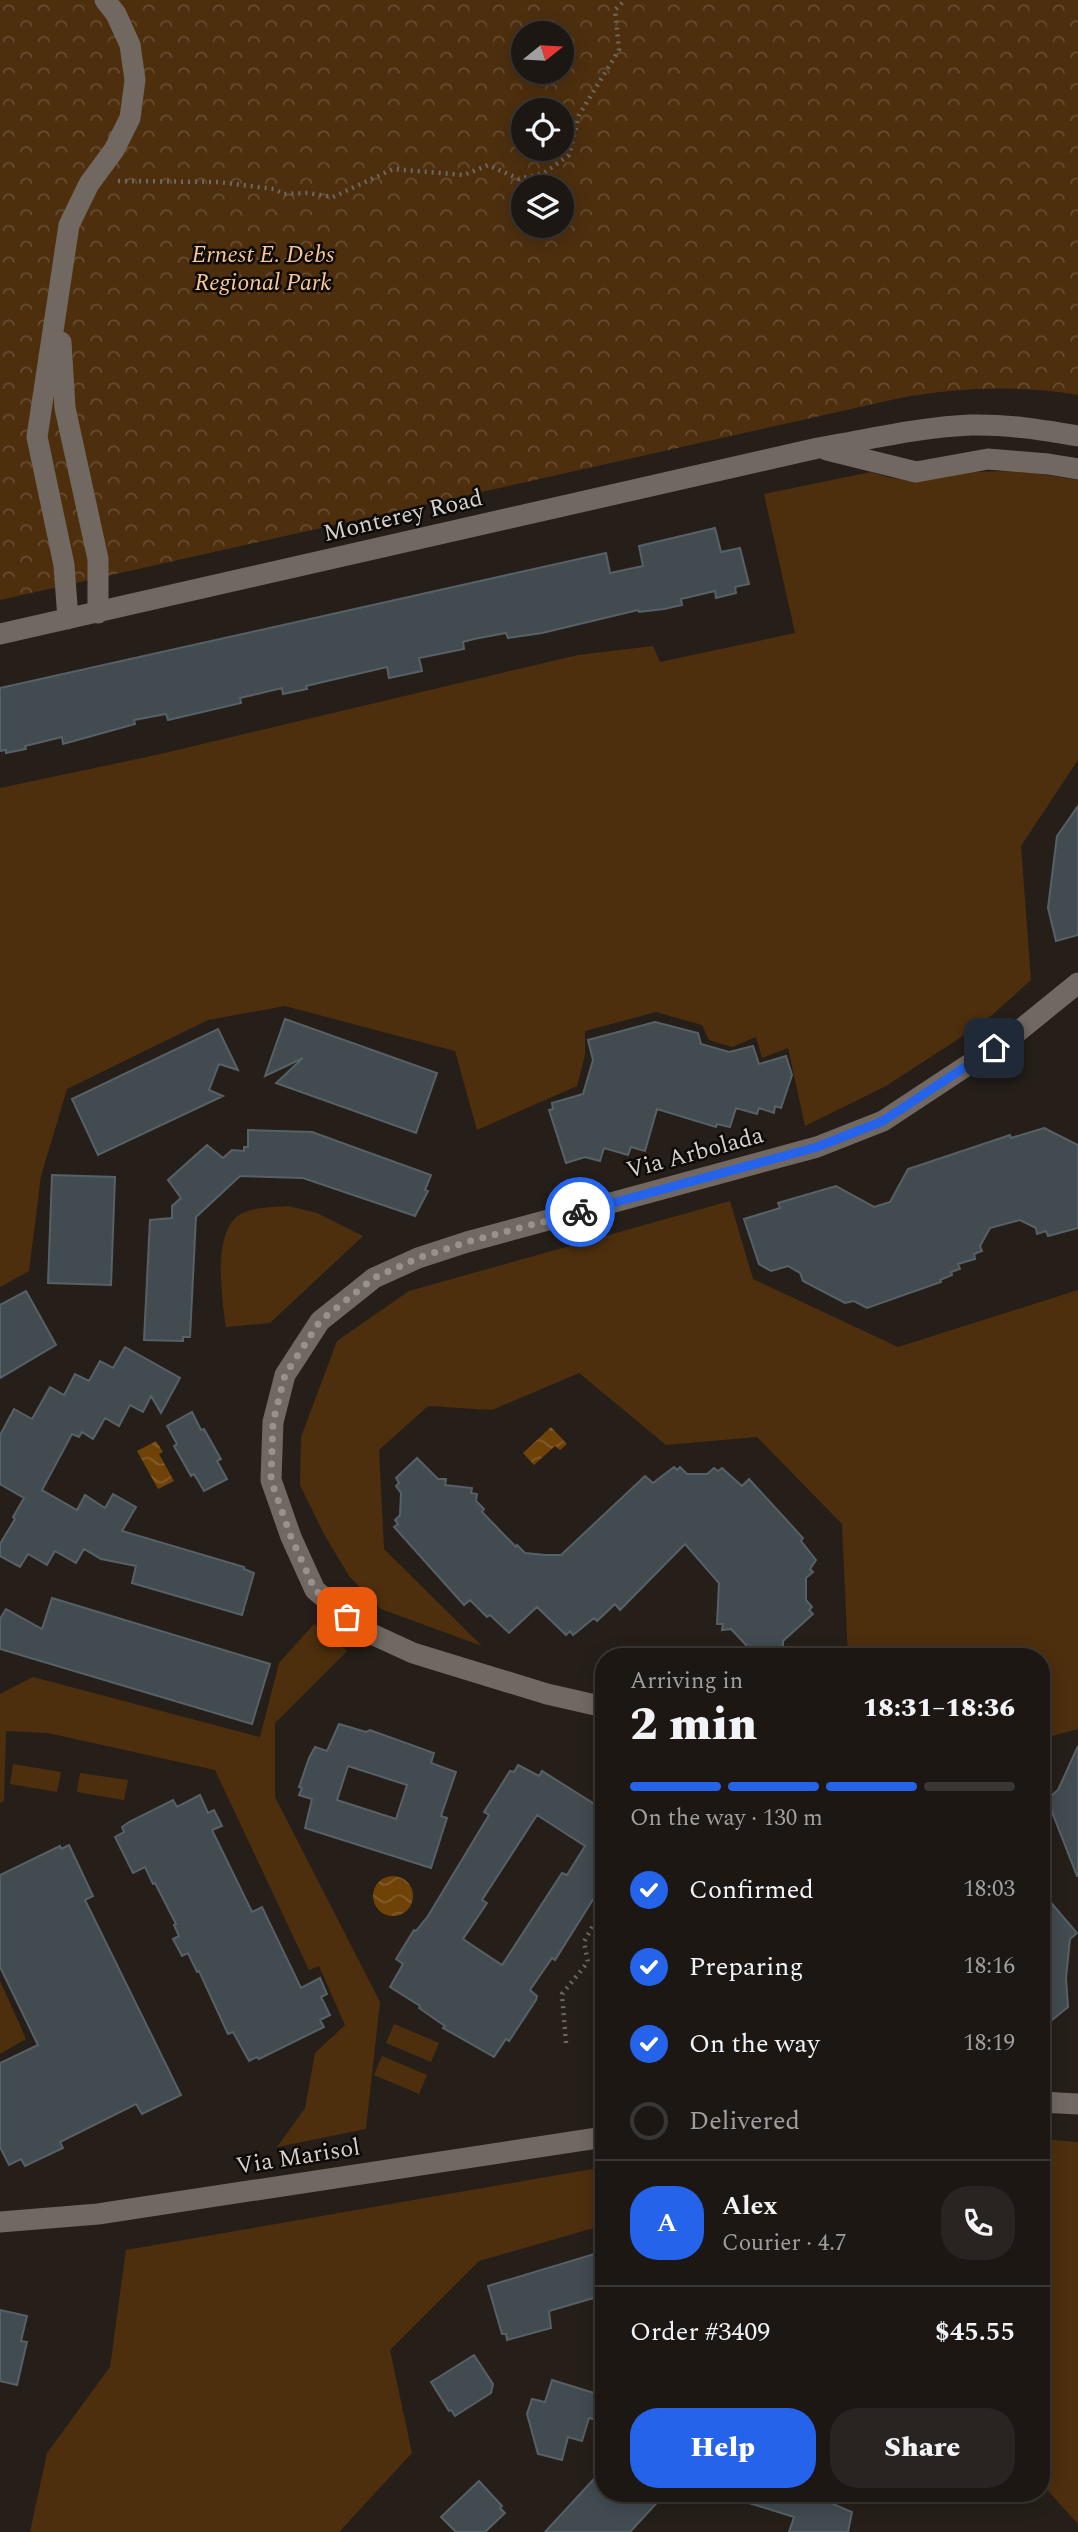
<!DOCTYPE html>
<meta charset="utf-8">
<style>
body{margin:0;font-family:Spectral,serif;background:#292421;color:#f1f3f6;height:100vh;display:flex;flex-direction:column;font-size:26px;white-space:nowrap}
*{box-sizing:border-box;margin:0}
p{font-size:23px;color:#a09fa0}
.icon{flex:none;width:38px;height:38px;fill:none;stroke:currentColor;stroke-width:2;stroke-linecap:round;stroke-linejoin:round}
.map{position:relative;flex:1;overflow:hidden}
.details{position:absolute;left:595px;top:1648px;width:455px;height:854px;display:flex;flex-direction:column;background:#1c1713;border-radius:28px;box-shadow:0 4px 18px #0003,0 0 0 2px #3a3633}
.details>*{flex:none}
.needle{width:46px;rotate:72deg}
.fabs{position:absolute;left:511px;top:21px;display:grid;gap:14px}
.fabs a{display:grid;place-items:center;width:63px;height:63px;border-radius:50%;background:#1c1713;box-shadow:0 4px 18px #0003,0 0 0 2px #3a3633;font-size:35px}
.pin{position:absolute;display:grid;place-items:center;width:60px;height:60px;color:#fff;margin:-30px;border-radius:14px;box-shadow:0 4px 10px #0006}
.courier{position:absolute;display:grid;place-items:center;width:70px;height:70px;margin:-35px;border:5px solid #2563eb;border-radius:50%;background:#fff;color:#222;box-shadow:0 2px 9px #0007}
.overview em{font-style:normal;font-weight:800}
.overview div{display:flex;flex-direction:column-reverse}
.overview{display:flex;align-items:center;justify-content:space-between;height:119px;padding:0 35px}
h1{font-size:46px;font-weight:800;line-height:52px}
.bar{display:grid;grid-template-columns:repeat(4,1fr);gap:10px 7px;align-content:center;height:84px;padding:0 35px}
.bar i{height:9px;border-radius:5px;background:#3a3633}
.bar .current{background:#2563eb}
.bar p{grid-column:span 4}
.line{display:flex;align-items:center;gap:18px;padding:0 35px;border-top:2px solid #3a3633}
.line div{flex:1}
.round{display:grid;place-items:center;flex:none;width:74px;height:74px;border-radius:28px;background:#292421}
ol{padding:0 35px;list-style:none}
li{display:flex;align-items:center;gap:21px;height:77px}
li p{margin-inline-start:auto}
li .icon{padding:7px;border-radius:50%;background:#2563eb;color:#fff;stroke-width:4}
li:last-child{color:#a09fa0}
li i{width:38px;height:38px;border:4px solid #3a3633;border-radius:50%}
.button{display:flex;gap:14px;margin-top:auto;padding:14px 35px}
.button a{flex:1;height:80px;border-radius:28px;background:#2563eb;color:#fff;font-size:28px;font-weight:800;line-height:80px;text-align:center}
.button a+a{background:#292421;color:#f1f3f6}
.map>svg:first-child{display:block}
.grass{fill:#4d2f0e}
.park{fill:url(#park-crowns);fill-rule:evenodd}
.water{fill:url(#water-waves)}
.building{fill:#414b50;stroke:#566166;stroke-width:2;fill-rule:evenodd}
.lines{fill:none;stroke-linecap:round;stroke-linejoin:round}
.path{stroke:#6d6762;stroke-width:4.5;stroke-dasharray:2 5;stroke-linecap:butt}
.minor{stroke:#716961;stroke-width:21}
.done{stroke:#98928d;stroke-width:7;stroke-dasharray:0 12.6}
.route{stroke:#2563eb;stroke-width:9}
.labels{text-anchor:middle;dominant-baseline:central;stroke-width:5;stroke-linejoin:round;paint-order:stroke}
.park-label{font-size:24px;font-style:italic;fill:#f9c695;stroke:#0d0a07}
.street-label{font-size:24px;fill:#d5d0cc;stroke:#0d0a07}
</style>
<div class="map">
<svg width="1078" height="2532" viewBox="0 0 1078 2532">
<defs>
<pattern id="park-crowns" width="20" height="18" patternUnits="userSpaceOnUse" patternTransform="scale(1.75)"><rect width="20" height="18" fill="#4d2f0e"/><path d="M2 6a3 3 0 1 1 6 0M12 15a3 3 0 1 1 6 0" fill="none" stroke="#664c30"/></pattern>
<pattern id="water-waves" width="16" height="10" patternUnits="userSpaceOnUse" patternTransform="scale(1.75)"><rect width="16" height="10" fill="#6f4208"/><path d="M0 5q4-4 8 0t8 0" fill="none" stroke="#835c2b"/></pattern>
</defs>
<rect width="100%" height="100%" fill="#261f19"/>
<path class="grass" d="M1020,471L1078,480V760L1021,846L1031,980L983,1023L886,1086L805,1126L788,1048L762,1058L756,1037L732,1047L709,1040L702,1025L656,1012L585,1031V1055L577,1086L477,1130L455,1051L285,1006L208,1020L67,1089L41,1176L29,1271L0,1287V788L156,755L578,655L653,646L660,662L795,633L764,494L871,472L891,478L911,480L963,472Z
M730,1201L753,1279L898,1347L1078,1290V1729L1041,1739V1657H848L842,1524L757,1437L666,1445L579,1373L492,1410L428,1406L379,1450L384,1549L482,1646L381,1609L349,1576L324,1534L300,1485L301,1437L337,1341L409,1291Z
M288,1206L317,1213L363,1236L270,1323L226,1327C222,1299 212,1233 239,1215C252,1207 273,1207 288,1206Z
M314,1624L347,1651L275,1723V1797L380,2002L366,2129L277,2147L305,2108L315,2053L345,2025L319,1966L309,1970L215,1770L48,1733L6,1731L4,1801L0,1803V1694L33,1677L260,1737L279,1663Z
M13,1764L61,1772L57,1792L10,1784Z
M80,1773L128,1780L124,1800L77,1792Z
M0,1981L26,2039L0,2054Z
M394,2024L439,2043L431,2062L386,2043Z
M382,2056L427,2075L419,2094L374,2075Z
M1041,2139L1078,2142V2524L1041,2483Z
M604,2167V2225L479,2261L390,2350L412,2453L339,2532H30L47,2453L110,2367L126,2250Z"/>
<path class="park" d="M0,0H1078V395C1019,385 959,387 900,398L0,600ZM523,33H562V72H523ZM523,110H562V149H523ZM523,187H562V226H523Z"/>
<path class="water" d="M551,1427L567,1444L560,1450L555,1446L534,1465L523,1453Z
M156,1441L163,1452L159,1454L174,1481L158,1489L137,1451Z
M373 1896a20 20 0 1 1 40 0a20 20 0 1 1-40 0Z"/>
<path class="building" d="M715,528L721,552L740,548L749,584L735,587L736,593L716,598L715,591L681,599L682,605L664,609L639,612L638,610L542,633L508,638L506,633L474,639L463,642L464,649L419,658L422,671L389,678L387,667L306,686L307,689L283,694L282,688L240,698L241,703L168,720L166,714L134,720L135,724L63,744L62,737L25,746L26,749L6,753V750L0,751V688L606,553L610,573L643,566L639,546Z
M1078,806V935L1056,941L1048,908L1057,836Z
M285,1019L437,1073L416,1133L276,1083L303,1058L265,1076Z
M655,1022L698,1033L701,1044L729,1052L753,1046L759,1064L786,1056L792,1075L781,1108L775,1106L774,1113L759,1108L757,1114L736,1108L730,1127L717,1124L716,1127L657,1109L645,1151L631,1147L628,1155L604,1148L600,1161L585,1157L566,1163L549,1110L553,1109L552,1103L583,1094L593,1060L588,1040Z
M218,1029L238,1070L219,1064L209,1090L223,1096L98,1155L72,1099Z
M1044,1128L1078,1145V1228L1048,1236L1046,1231L1037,1234L1036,1228L1020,1220L990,1228L980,1246L982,1251L974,1254L975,1259L958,1264L960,1269L951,1272L952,1275L940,1280L941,1282L867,1308L854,1301L845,1303L803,1281L800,1273L788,1266L771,1271L759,1264L744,1219L780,1208L778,1203L836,1186L874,1207L890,1202L908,1169L1010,1135L1011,1138Z
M248,1130L312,1132L431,1175L425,1190L428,1191L415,1216L303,1178L240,1176L196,1217L190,1337H183V1341L144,1340L150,1220L172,1218V1206L181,1198L168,1180L207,1145L223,1158L232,1150L244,1151V1147H248Z
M52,1175L115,1177L111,1285L48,1283Z
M26,1291L56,1345L0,1378V1305Z
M125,1347L180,1378L161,1413L151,1396L143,1412L130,1405L119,1426L105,1418L93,1439L82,1432L79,1437L72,1434L42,1490L77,1510L85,1495L105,1508L113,1494L136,1507L122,1531L244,1567V1569L254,1573L242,1615L132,1583L136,1566L101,1559L84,1549L76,1563L55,1551L47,1565L28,1554L20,1567L0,1556V1544L15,1519L13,1517L24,1498L0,1484V1435L14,1409L32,1419L50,1387L64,1395L75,1374L89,1381L100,1361L113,1368Z
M192,1412L201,1430L204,1429L221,1459L217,1461L227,1479L204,1491L194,1474L191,1476L174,1446L177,1444L167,1426Z
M417,1458L438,1479H446L445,1485L472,1488L471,1493L477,1494L476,1501L484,1509L482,1512L516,1547L517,1545L525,1553L545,1555H561L645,1476L653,1483L674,1467L677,1470L680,1467L687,1474H707L714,1468L718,1471L722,1468L742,1486L749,1479L803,1538L801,1541L816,1560L810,1569L813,1572L806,1578V1600L812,1607L809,1610L813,1614L783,1641V1647H780V1657H750V1654H746V1645L731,1629L722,1630L723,1624H717L719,1583L685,1544L620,1610L615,1604L597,1621L594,1618L573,1635L570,1631L566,1635L537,1607L509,1633L490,1615L487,1617L470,1600L464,1605L394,1527L398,1524L395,1520L400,1515L401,1493L396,1486L399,1483L396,1478Z
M52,1598L270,1664L252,1724L0,1649V1619L6,1609L42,1629Z
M339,1724L366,1732L370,1730L434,1753L431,1763L456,1772L441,1816L447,1818L431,1868L305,1828L312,1799L299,1795L302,1788L299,1787L309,1758L315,1747L327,1751ZM348,1766L407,1785L396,1819L337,1800Z
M1078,1746V1876H1077L1047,1799L1058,1790Z
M518,1765L539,1776L542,1771L604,1810V1882L555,1960L552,1958L530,1990L537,1996L536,2000L509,2041L506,2039L494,2057L443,2028L445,2026L442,2024L419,2008L420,2006L390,1987L403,1964L396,1959L414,1930L416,1931L428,1916L489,1815L484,1812L510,1771L514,1772ZM537,1815L585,1846L567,1875L562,1873L502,1965L463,1939L487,1903L482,1900Z
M200,1795L208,1813L214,1810L222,1826L212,1830L252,1912L262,1907L301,1988L320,1978L327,1994L321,1997L330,2015L320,2020L324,2027L259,2059L257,2057L249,2061L233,2032L228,2034L199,1971L197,1972L188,1953L182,1956L173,1939L179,1936L174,1925L176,1924L155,1883L153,1884L145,1867L133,1873L115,1837L124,1832L122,1827L129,1822L173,1800L177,1807Z
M69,1845L93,1896L85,1900L181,2095L142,2114L136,2104L60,2142L63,2148L25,2166L21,2159L9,2165L0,2147V2063L38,2045L0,1967V1875L60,1846L61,1849Z
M1041,1891L1077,1933L1070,1939L1066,1978L1068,2007L1041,2029Z
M604,2251V2295L549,2311L551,2328L507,2340L506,2334H502L488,2286Z
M0,2310L27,2316L21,2341L27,2342L17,2385L0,2381Z
M474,2355L493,2384L491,2393L455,2416L451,2410L449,2411L431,2382Z
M552,2380L604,2396V2422L589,2418L582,2441L568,2437L562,2460L538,2454L527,2414L532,2399L545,2402Z
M604,2468V2494H665L630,2532H545Z
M479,2481L502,2506L500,2508L505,2513L485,2532H456L441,2517Z
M734,2494H810L852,2512L848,2532H789L794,2517L733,2498Z"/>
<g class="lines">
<path class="path" d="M118,181L218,182L274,189L284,194L308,193L333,197L393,169L464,175L488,165L519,179L544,173L569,155L579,115L619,50L615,10L625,0
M566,2043L562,1994L588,1962L584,1942L601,1911H604"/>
<path class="minor" d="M61,342L65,408L98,559V613
M827,450L916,472L988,459L1048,464L1078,469
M68,619L64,565L37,437L69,225L89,184L114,150L130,118L135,80L130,45L116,14L105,0
M0,634L818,448C868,440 920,427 971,425C1007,424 1043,430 1078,436
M604,1707L547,1694L413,1653L363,1630L315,1590L291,1537L271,1480L273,1422L285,1375L320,1321L374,1278L418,1258L467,1242L817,1147L883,1121L1015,1034L1078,983
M1041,2102L1078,2104
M0,2222L98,2214L604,2137"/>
</g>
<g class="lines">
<path class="done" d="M347,1617L315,1590L291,1537L271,1480L273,1422L285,1375L320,1321L374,1278L418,1258L467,1242L580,1212"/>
<path class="route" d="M580,1212L817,1147L883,1121L994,1048"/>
</g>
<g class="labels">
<g class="park-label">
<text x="263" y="255">Ernest E. Debs<tspan x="263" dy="28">Regional Park</tspan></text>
</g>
<g class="street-label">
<text transform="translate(403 516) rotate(-13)">Monterey Road</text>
<text transform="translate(695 1153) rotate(-15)">Via Arbolada</text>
<text transform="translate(298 2157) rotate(-9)">Via Marisol</text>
</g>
</g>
</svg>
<div class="fabs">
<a><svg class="needle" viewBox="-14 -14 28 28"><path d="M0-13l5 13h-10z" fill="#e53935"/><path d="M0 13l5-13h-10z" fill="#a09fa0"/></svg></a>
<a><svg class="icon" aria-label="locate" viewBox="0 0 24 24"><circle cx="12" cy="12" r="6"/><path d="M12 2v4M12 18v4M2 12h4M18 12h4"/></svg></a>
<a><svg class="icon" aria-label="layers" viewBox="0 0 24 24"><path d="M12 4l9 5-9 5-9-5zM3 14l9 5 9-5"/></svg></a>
</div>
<div class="pin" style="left:347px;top:1617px;background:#ea580c"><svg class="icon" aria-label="bag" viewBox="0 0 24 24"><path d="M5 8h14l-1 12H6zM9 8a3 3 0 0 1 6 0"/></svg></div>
<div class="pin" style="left:994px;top:1048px;background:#1f2937"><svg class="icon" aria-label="home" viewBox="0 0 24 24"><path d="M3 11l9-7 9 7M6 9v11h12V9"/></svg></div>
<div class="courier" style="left:580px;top:1212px"><svg class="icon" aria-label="bike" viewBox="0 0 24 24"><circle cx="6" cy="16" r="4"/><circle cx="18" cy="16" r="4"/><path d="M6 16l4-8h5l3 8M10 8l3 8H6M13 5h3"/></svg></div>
<section class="details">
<div class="overview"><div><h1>2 min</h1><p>Arriving in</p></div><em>18:31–18:36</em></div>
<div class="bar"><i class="current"></i><i class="current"></i><i class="current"></i><i></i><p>On the way · 130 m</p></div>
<ol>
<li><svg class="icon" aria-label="check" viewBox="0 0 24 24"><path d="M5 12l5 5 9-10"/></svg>Confirmed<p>18:03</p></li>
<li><svg class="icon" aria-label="check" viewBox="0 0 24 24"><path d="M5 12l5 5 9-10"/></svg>Preparing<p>18:16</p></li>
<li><svg class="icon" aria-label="check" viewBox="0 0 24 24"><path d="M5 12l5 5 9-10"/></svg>On the way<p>18:19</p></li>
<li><i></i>Delivered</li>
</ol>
<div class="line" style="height:126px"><b class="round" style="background:#2563eb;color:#fff">A</b><div><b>Alex</b><p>Courier · 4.7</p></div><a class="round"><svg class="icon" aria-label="phone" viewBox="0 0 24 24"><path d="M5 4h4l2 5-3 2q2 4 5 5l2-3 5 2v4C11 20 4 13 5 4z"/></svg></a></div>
<div class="line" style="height:91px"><div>Order #3409</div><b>$45.55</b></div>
<div class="button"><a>Help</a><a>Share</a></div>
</section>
</div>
